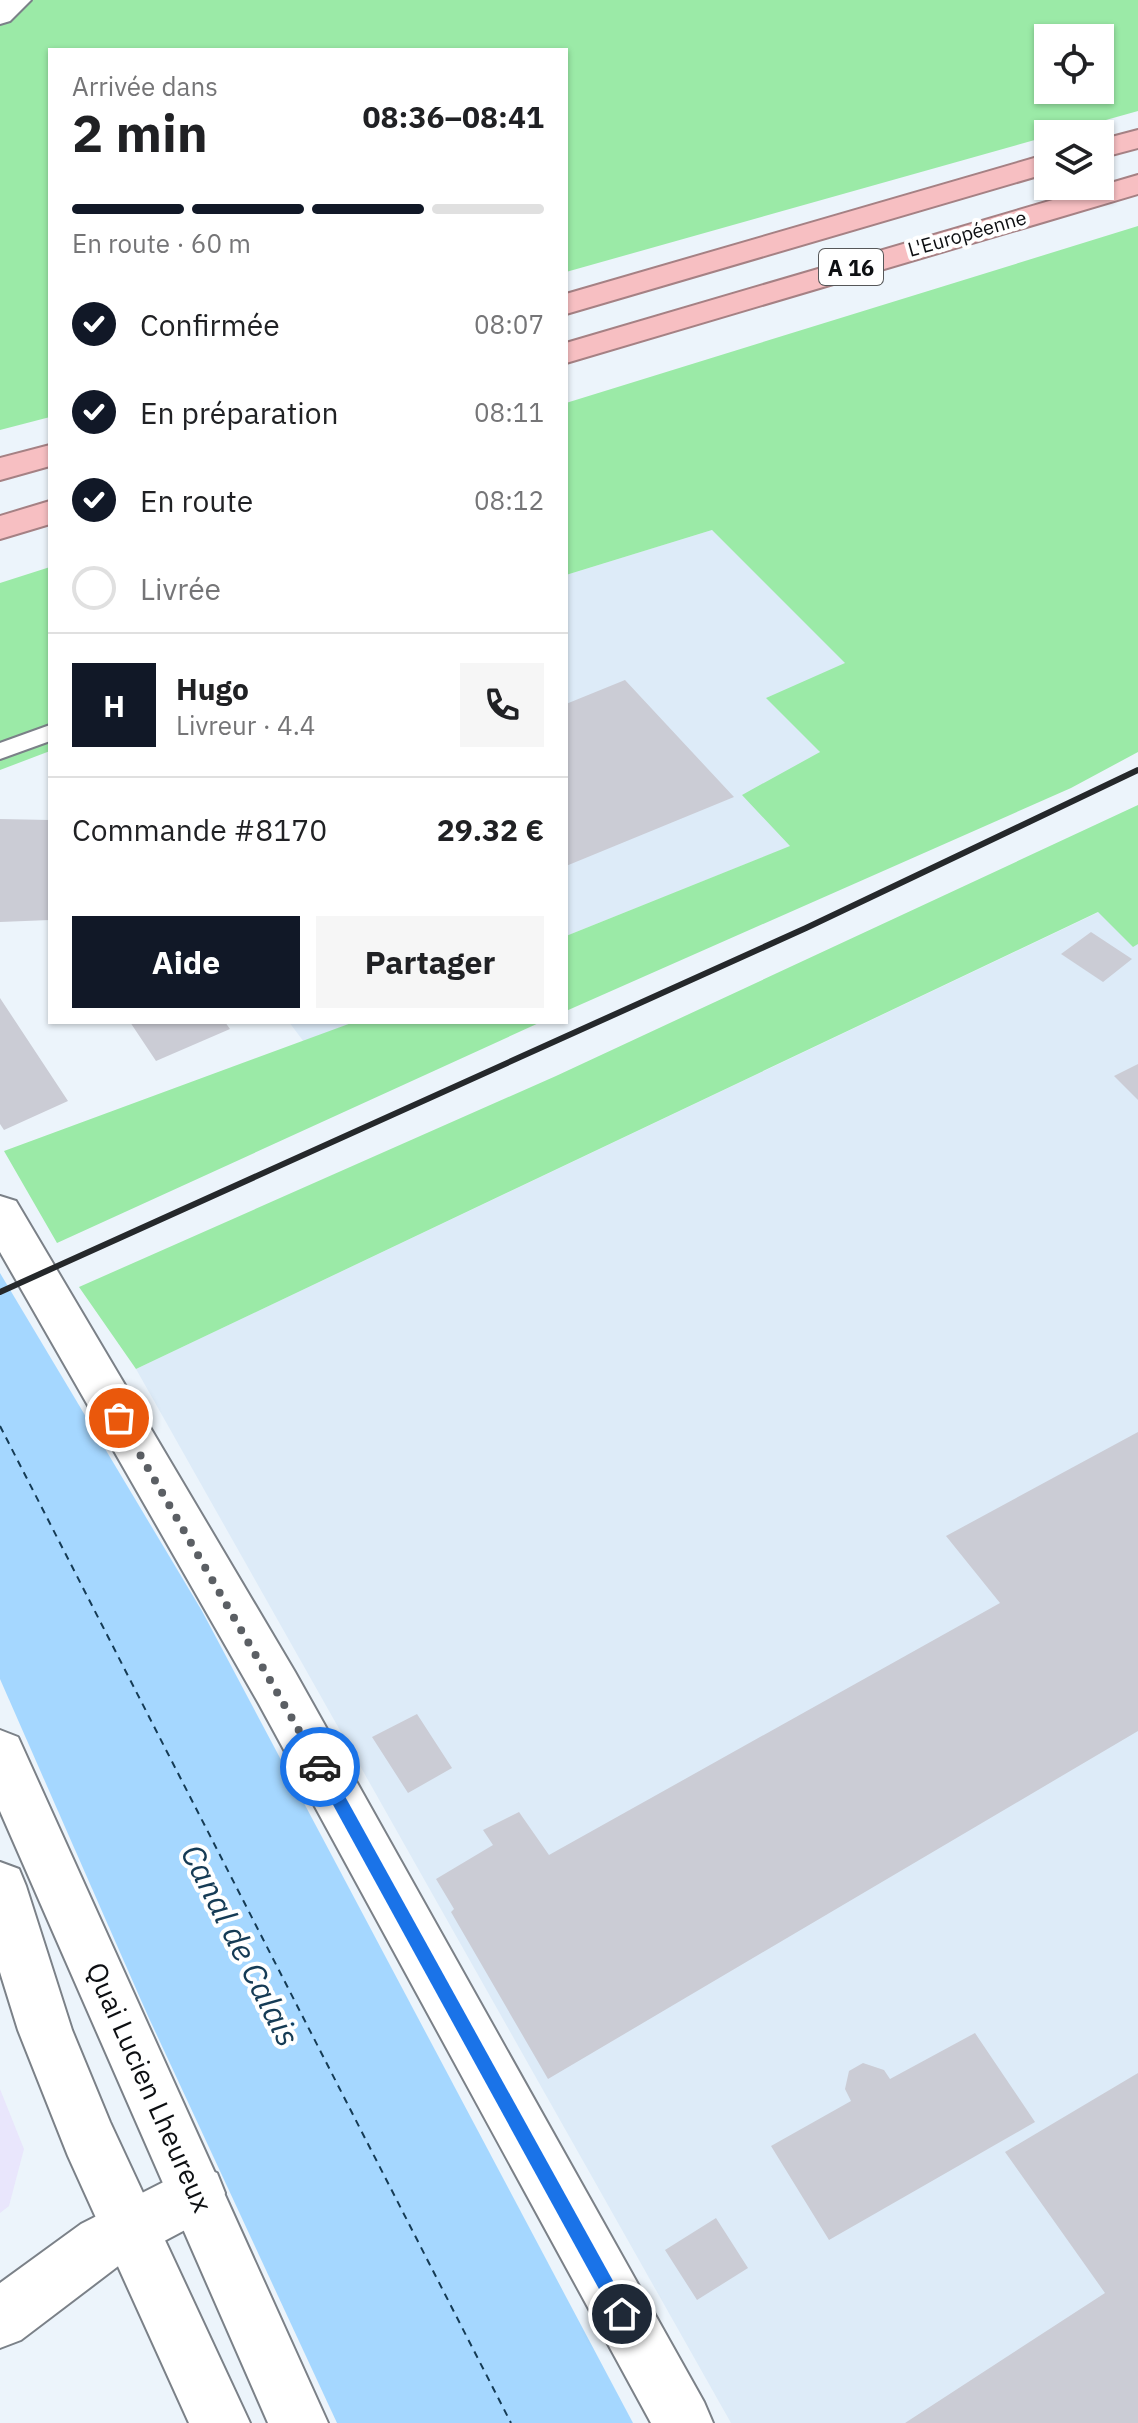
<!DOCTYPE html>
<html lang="fr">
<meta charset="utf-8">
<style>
body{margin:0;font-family:"IBM Plex Sans",sans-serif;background:#f6f6f6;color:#202124;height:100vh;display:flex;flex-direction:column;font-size:30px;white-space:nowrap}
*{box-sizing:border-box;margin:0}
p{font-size:26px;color:#757577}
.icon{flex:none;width:44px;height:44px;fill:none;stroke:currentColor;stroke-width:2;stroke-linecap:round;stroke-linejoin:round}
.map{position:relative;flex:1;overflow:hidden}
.panel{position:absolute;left:48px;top:48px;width:520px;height:976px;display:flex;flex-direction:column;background:#fff;border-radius:0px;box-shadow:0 2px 6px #0004}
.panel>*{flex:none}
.tools{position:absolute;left:1034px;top:24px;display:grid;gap:16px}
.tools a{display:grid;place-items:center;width:80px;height:80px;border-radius:0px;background:#fff;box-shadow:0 2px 6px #0004;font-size:40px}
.pin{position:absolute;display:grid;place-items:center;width:68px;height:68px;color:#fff;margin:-34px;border:4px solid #fff;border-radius:50%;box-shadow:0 2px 8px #0007}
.courier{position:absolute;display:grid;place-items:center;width:80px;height:80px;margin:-40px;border:6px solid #1a73e8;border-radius:50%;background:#fff;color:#222;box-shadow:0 2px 10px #0007}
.summary em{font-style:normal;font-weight:800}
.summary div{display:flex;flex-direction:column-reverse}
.summary{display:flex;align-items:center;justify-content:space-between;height:136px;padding:0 24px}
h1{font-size:52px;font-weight:800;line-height:60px}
.bar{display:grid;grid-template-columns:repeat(4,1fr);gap:12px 8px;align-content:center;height:96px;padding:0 24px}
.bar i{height:10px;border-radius:6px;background:#e0e0e0}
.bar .on{background:#111827}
.bar p{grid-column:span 4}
.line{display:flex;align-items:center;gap:20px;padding:0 24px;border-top:2px solid #e0e0e0}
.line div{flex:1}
.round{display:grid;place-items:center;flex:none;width:84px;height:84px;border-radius:0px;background:#f6f6f6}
ol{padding:0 24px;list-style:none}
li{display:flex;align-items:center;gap:24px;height:88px}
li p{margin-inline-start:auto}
li .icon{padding:8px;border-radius:50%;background:#111827;color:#fff;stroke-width:4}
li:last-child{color:#757577}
li i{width:44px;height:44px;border:4px solid #e0e0e0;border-radius:50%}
.cta{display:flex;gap:16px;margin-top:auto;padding:16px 24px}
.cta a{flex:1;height:92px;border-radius:0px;background:#111827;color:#fff;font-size:32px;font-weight:800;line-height:92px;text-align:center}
.cta a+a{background:#f6f6f6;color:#202124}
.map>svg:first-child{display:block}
.built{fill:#ddebf8}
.education{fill:#e9e6fc}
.green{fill:#9beaa7;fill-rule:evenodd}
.water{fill:#a5d7ff}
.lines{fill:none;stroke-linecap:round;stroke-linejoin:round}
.ferry{stroke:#153b55;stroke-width:2;stroke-dasharray:7 6;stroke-linecap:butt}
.building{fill:#cbccd5}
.lane-casing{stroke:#7b8188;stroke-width:4}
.street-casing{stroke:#7b8188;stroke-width:4}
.secondary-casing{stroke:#7b8188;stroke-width:4}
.highway-casing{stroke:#a58184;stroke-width:4}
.lane{fill:#fff;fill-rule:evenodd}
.street{fill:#fff;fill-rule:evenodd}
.secondary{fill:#fff;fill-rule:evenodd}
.highway{fill:#f7bfc2;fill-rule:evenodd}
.rail{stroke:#25282b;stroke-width:6}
.route{fill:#1a73e8}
.done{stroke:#5b5f64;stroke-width:8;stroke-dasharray:0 14.4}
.labels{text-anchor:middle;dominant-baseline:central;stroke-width:8;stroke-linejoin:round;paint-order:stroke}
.far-street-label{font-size:20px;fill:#0d0f12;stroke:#fff}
.shield{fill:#fff;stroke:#565759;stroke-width:2}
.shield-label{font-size:22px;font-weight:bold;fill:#0d0f12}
.near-street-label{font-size:28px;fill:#0d0f12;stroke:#fff}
.near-water-label{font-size:32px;font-style:italic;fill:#153b55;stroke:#fff}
</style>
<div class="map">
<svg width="1138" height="2423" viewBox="0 0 1138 2423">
<rect width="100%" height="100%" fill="#ecf4fb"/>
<path class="built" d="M712,530L846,663L791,846L566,936V575Z
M1099,912L1133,946L1138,944V2423H731L136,1369Z
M289,1022H354L304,1042Z"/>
<path class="education" d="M0,2089L24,2149L9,2206L0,2213Z"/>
<path class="green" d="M0,0H1138V111L566,272V50H50V417L0,430ZM1048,38H1100V90H1048Z
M1138,226V752L1071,788L566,1011V936L790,846L742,795L820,752L766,698L845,663L712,530L566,575V403Z
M50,567V751L0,770V583Z
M1138,805V944L1133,947L1098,912L136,1369L79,1287L556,1076Z
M354,1022H541L57,1243L4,1151Z"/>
<path class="water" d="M0,1273L202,1611L633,2423H337L148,2016L0,1679Z"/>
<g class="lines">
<path class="ferry" d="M0,1426L511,2423"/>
</g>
<path class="building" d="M625,680L734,797L566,866V704Z
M0,819L50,820V920L0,922Z
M1091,932L1132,959L1103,982L1061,954Z
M0,998L68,1101L4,1130L0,1124Z
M130,1022H225L230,1029L156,1061Z
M1138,1064V1100L1114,1076Z
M1138,1432V1731L548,2079L451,1912L454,1909L436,1879L493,1845L483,1830L519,1812L549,1855L1000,1603L946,1536Z
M417,1714L452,1768L408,1793L372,1737Z
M975,2033L1035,2122L829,2240L771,2146L851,2101L845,2089L849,2071L863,2063L884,2070L890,2079Z
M1138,2073V2423H905L1105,2293L1005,2152Z
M716,2218L748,2268L697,2300L665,2250Z"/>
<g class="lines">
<defs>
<path id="lane" d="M50,725V741L0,759V743Z"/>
<path id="street" d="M0,0H31L10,21L0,24Z
M0,1196L16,1201L295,1672L704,2402L713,2423H651L259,1704L0,1252Z
M197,2165L217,2173L225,2193L217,2213L121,2264L21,2340L0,2348V2283L81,2224Z"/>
<path id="secondary" d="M0,1730L18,1737L328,2423H268L0,1811Z
M0,1862L19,1869L26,1886L72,2030L110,2122L250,2423H189L68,2156L18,2030L0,1972Z"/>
<path id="highway" d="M1138,130V148L1100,158V140Z
M1048,154V173L566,314V294Z
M1138,175V194L566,363V343Z
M50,445V466L0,480V458Z
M50,501V524L0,539V516Z"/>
</defs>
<use href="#lane" class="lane-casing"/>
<use href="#street" class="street-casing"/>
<use href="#secondary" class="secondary-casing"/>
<use href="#highway" class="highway-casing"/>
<use href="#lane" class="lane"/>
<use href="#street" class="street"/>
<use href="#secondary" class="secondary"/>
<use href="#highway" class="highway"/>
<path class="rail" d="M0,1292L806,928L1138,770"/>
</g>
<path class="route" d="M320,1760L326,1762L628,2308L631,2314L628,2320L622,2323L616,2320L315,1772V1762Z"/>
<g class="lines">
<path class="done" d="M119,1418L320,1767"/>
</g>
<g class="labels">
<g class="far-street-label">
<text transform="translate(967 233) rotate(-16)">L'Européenne</text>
</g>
<rect class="shield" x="819" y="249" width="64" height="36" rx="6"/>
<g class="shield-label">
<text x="851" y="267">A 16</text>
</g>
<g class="near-street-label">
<text transform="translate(150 2087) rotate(66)">Quai Lucien Lheureux</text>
</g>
<g class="near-water-label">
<text transform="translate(241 1945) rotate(63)">Canal de Calais</text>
</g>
</g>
</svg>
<div class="tools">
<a><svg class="icon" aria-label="locate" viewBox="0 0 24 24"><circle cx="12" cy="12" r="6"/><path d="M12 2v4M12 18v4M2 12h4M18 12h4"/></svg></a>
<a><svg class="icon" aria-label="layers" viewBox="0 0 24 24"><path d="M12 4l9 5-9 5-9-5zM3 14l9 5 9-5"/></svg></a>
</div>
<div class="pin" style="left:119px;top:1418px;background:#ea580c"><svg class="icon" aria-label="bag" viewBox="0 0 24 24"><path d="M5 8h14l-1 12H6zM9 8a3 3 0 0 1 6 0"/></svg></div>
<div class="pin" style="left:622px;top:2314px;background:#1f2937"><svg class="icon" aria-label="home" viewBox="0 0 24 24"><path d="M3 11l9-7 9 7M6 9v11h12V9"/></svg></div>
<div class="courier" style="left:320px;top:1767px"><svg class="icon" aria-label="car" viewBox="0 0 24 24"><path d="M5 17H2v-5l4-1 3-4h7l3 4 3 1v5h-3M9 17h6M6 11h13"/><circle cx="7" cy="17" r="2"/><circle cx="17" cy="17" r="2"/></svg></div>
<section class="panel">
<div class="summary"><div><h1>2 min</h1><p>Arrivée dans</p></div><em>08:36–08:41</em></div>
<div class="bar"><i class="on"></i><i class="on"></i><i class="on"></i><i></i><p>En route · 60 m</p></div>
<ol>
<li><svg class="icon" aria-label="check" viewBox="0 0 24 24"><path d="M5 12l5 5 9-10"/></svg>Confirmée<p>08:07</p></li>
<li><svg class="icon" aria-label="check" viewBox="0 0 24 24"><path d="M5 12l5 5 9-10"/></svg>En préparation<p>08:11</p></li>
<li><svg class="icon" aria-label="check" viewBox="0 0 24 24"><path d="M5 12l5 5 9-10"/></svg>En route<p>08:12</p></li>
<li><i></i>Livrée</li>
</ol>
<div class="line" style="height:144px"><b class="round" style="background:#111827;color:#fff">H</b><div><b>Hugo</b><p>Livreur · 4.4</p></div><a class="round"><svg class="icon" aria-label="phone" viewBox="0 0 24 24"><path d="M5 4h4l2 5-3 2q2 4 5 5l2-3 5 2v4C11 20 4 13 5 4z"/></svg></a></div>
<div class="line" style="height:104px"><div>Commande #8170</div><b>29.32 €</b></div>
<div class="cta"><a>Aide</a><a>Partager</a></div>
</section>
</div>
